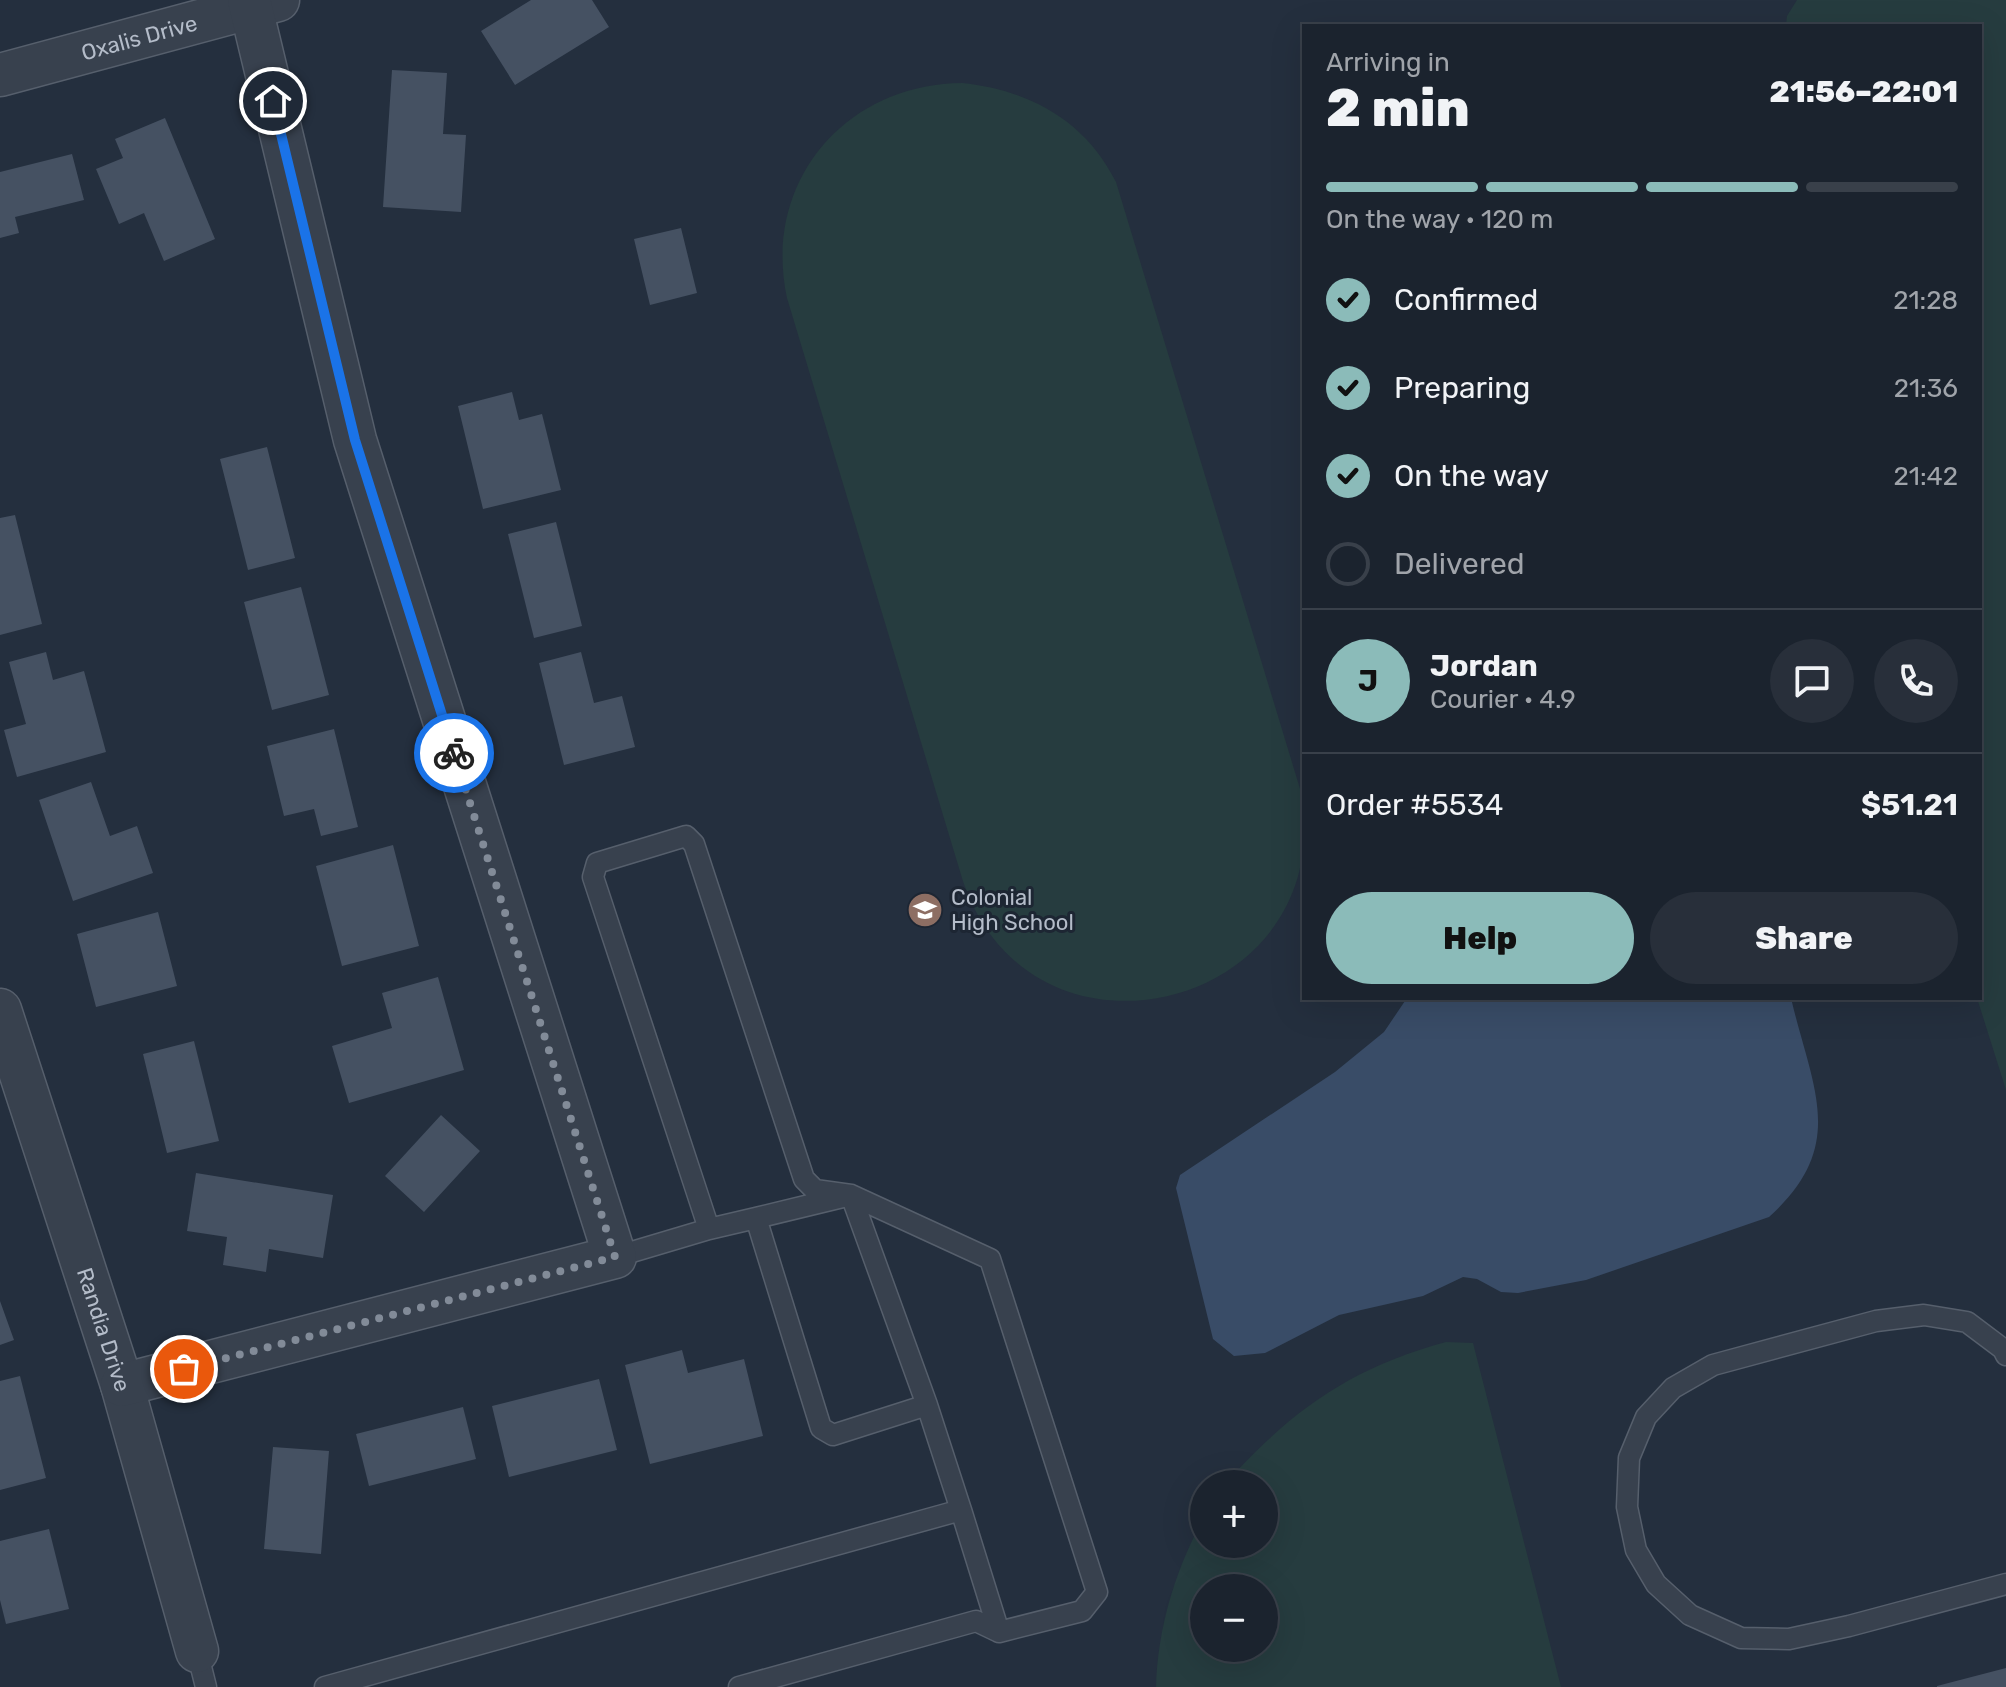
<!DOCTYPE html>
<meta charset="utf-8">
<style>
body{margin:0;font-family:Rubik,sans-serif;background:#282f3a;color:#f1f3f6;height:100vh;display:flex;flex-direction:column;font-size:30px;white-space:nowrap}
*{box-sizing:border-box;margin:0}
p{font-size:26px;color:#a0a4aa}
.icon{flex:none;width:44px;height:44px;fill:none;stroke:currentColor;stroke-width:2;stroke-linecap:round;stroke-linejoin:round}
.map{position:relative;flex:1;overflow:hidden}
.details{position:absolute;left:1302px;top:24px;width:680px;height:976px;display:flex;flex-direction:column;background:#1b232e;border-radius:0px;box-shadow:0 8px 32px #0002,0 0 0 2px #39404a}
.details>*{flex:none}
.tools{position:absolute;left:1190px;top:1470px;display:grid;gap:16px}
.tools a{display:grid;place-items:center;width:88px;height:88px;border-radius:50%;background:#1b232e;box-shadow:0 8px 32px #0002,0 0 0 2px #39404a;font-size:40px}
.pin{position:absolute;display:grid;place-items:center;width:68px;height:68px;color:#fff;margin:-34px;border:4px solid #fff;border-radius:50%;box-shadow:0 2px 8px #0007}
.courier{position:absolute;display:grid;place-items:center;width:80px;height:80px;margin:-40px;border:6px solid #1a73e8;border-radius:50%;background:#fff;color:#222;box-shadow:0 2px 10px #0007}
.overview em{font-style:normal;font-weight:800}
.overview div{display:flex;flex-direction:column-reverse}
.overview{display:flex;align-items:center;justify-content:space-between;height:136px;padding:0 24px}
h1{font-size:52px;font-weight:800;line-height:60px}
.bar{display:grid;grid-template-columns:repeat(4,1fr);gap:12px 8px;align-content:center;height:96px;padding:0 24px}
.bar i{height:10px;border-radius:6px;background:#39404a}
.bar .current{background:#8bbbb9}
.bar p{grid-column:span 4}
.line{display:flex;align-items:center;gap:20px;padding:0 24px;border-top:2px solid #39404a}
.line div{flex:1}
.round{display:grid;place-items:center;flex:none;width:84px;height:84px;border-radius:42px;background:#282f3a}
ol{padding:0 24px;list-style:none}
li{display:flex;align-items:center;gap:24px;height:88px}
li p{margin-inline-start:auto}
li .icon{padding:8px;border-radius:50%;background:#8bbbb9;color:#111;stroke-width:4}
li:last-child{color:#a0a4aa}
li i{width:44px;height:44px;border:4px solid #39404a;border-radius:50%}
.primary-button{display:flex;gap:16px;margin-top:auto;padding:16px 24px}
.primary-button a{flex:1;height:92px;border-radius:48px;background:#8bbbb9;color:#111;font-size:32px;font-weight:800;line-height:92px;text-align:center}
.primary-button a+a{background:#282f3a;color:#f1f3f6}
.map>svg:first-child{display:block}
.green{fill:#263c3f;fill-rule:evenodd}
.water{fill:#394c67}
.building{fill:#455162}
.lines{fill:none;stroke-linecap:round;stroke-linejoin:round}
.service-casing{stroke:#565f6c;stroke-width:23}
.minor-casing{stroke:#565f6c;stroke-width:45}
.service{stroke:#38414e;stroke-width:20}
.minor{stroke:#38414e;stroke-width:42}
.done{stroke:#828b98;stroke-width:8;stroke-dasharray:0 14.4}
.route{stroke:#1a73e8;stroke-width:10}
.labels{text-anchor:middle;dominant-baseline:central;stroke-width:6;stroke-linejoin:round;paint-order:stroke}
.street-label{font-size:22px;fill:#b4bcc9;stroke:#1d2633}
.poi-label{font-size:22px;fill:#b4bcc9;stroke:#1d2633;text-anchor:start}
</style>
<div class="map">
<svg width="2006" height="1687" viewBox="0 0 2006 1687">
<rect width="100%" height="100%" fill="#242f3e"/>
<path class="green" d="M1797,0H2006V1090L1977,998H1980V26H1786L1787,16Z
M962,83C1029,90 1085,120 1116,182L1301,792C1340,1010 1029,1087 962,878L787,298C762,182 845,84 962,83Z
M1446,1342L1473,1343L1561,1687H1156C1158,1626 1175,1571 1204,1517V1544H1264V1484H1226L1232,1476C1296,1407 1354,1367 1446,1342ZM1264,1588V1648H1204V1588Z"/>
<path class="water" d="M1407,998H1791C1812,1088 1849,1145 1769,1217L1586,1280L1518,1293L1501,1292L1477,1279L1463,1277L1423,1296L1339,1315L1265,1353L1234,1356L1213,1339L1176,1188L1180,1175L1335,1072L1384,1032Z"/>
<path class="building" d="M531,0H592L609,27L515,85L481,31Z
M392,70L447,73L443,134L466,135L461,212L383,207Z
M165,118L215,239L164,261L144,213L119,224L96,169L123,158L115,139Z
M72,154L84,200L15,217L19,233L0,238V172Z
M681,228L697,293L650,305L634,239Z
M512,392L519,420L542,414L561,490L483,509L458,406Z
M267,447L295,558L248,570L220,459Z
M15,515L42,624L0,635V518Z
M556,522L582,626L534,638L508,534Z
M301,587L329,695L272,710L244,602Z
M46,652L53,680L84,671L106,752L17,777L4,730L26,724L9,662Z
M581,652L594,703L622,696L635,747L564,765L539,663Z
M334,729L358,827L321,836L314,809L284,816L267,746Z
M91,782L110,836L137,826L153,873L73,901L39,800Z
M393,845L419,946L342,966L316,866Z
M158,912L177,986L96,1007L77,934Z
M438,977L464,1070L349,1103L332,1046L392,1028L382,993Z
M194,1041L219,1141L167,1153L143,1054Z
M441,1115L480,1151L424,1212L385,1176Z
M196,1173L333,1195L323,1258L269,1249L266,1272L223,1265L227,1237L187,1231Z
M0,1301L14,1340L0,1345Z
M682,1350L688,1373L744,1359L763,1436L650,1464L625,1365Z
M20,1376L46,1478L0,1490V1381Z
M599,1379L617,1450L509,1477L492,1406Z
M463,1407L476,1459L369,1486L356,1434Z
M273,1447L329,1451L321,1554L264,1549Z
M49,1529L69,1609L6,1624L0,1600V1541Z
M2006,1668V1687H1937V1686Z"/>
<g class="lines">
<defs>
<path id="service" d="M756,1218L851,1195L927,1405
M615,1257L709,1229
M2006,1355L2003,1349L1967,1322L1924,1315L1876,1321L1713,1365L1673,1388L1646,1417L1629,1458L1627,1507L1636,1550L1656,1584L1690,1615L1741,1638L1789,1639L1849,1626L2006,1584
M961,1510L999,1632
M197,1651L206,1687
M325,1687L961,1510L927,1405L833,1435L821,1428L756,1218L709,1229L593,877L597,863L686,836L694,844L804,1179L815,1190L851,1195L990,1259L1097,1592L1082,1611L999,1632L976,1621L739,1687"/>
<g id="minor">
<path id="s1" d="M0,75L278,0"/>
<path id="s2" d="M0,1010L122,1385L197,1651"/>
<path d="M122,1385L615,1257L355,440L249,0"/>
</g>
</defs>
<use href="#service" class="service-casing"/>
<use href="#minor" class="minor-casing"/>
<use href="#service" class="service"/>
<use href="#minor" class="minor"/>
</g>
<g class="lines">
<path class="done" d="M184,1369L615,1257L454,753"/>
<path class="route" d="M273,101L355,440L454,753"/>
</g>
<defs>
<symbol id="school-disc" viewBox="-11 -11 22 22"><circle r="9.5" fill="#8d6e63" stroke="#1d2633"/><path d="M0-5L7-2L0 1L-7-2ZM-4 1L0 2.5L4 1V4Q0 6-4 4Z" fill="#fff"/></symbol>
</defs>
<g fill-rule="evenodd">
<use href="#school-disc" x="905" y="890" width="40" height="40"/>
</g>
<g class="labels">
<g class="street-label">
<text stroke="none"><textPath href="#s1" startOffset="144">Oxalis Drive</textPath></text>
<text stroke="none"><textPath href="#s2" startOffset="336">Randia Drive</textPath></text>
</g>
<g class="poi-label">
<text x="951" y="897">Colonial<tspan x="951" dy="25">High School</tspan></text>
</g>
</g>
</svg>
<div class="tools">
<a>+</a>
<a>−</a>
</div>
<div class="pin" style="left:184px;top:1369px;background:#ea580c"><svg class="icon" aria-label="bag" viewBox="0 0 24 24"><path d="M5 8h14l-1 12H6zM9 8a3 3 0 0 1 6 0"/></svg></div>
<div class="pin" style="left:273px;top:101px;background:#1f2937"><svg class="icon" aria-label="home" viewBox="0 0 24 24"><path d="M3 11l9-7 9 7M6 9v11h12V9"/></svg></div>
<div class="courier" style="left:454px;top:753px"><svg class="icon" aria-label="bike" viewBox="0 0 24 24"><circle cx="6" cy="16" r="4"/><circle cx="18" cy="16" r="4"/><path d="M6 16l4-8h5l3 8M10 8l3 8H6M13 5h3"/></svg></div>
<section class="details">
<div class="overview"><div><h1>2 min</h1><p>Arriving in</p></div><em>21:56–22:01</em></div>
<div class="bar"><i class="current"></i><i class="current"></i><i class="current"></i><i></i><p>On the way · 120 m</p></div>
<ol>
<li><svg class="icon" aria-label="check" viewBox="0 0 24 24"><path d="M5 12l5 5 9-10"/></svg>Confirmed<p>21:28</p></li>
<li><svg class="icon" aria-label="check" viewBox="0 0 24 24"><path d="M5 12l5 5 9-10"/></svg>Preparing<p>21:36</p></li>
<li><svg class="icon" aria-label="check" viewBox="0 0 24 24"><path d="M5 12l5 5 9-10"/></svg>On the way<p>21:42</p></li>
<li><i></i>Delivered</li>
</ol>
<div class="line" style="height:144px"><b class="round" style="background:#8bbbb9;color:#111">J</b><div><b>Jordan</b><p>Courier · 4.9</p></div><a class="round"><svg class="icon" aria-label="chat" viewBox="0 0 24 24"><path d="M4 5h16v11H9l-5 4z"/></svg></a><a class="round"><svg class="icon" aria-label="phone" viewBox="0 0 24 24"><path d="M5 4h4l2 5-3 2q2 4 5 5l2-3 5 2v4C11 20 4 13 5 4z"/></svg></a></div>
<div class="line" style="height:104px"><div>Order #5534</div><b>$51.21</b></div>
<div class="primary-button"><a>Help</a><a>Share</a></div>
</section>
</div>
